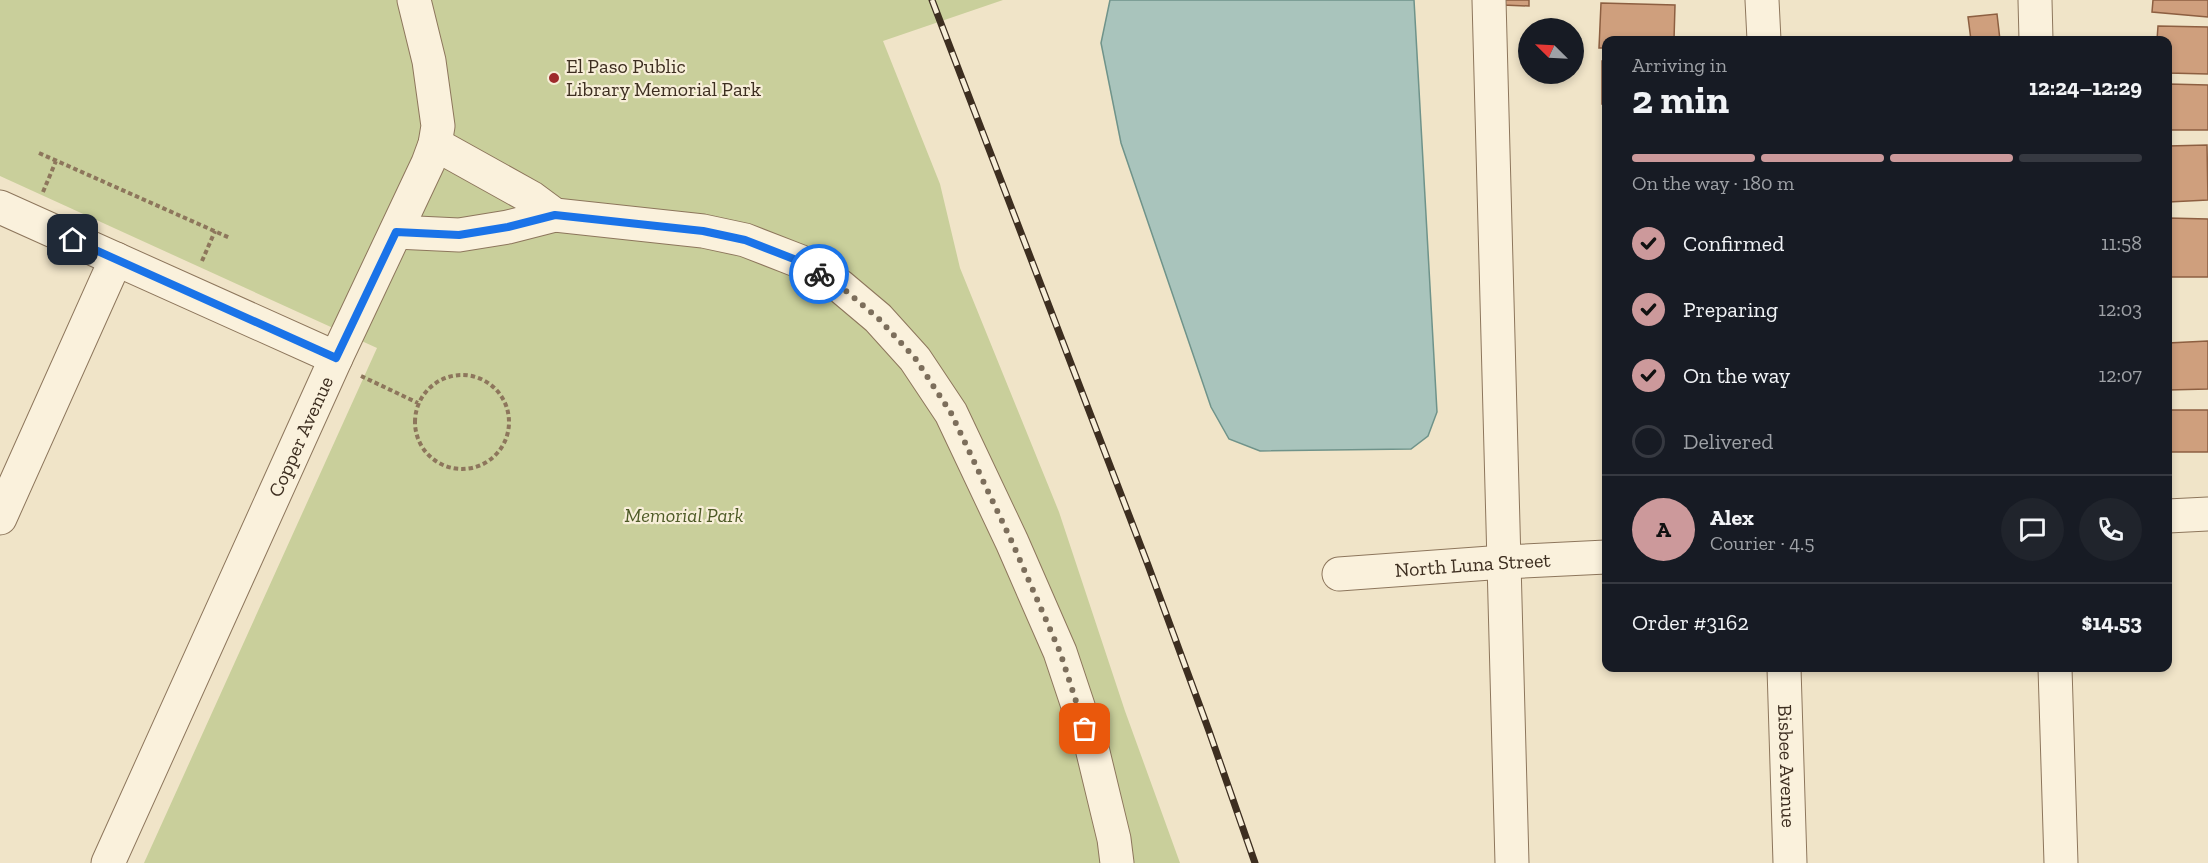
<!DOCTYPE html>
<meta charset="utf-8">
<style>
body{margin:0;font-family:"Zilla Slab",serif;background:#20242c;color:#f1f3f6;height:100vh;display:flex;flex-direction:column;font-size:22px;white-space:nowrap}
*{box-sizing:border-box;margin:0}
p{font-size:20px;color:#9ea1a6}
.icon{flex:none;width:33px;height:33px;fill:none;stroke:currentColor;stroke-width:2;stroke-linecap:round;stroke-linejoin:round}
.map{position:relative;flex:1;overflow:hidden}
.panel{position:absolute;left:1602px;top:36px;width:570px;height:636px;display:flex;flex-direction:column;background:#171b24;border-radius:12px;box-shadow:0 3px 9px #0003}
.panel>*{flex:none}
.needle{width:39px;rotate:294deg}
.buttons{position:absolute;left:1518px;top:18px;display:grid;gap:12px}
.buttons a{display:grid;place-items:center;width:66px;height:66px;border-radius:50%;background:#171b24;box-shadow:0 3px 9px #0003;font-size:30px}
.pin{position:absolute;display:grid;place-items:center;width:51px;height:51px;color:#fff;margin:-26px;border-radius:12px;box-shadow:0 3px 9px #0006}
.courier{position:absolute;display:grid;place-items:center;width:60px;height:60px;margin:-30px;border:4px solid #1a73e8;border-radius:50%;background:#fff;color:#222;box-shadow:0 2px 8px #0007}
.summary em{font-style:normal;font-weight:700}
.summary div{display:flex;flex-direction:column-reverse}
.summary{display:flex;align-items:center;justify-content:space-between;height:102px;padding:0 30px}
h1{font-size:39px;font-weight:700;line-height:45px}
.bar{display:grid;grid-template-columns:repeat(4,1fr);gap:9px 6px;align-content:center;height:72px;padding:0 30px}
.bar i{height:8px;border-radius:4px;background:#363941}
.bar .active{background:#cc999b}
.bar p{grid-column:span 4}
.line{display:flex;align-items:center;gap:15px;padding:0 30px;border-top:2px solid #363941}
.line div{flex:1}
.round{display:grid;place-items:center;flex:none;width:63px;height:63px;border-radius:32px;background:#20242c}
ol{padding:0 30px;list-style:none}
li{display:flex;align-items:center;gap:18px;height:66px}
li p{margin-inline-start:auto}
li .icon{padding:6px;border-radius:50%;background:#cc999b;color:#111;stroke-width:4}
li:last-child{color:#9ea1a6}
li i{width:33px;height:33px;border:3px solid #363941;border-radius:50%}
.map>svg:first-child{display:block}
.green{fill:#c9cf9b}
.water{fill:#a9c4bc;stroke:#6f938a;stroke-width:1.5}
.building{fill:#cf9f7d;stroke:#8d5f41;stroke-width:1.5}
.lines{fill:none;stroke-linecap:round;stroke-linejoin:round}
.minor-casing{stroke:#8d765c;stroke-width:35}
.path{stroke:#8d765c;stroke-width:4;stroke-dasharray:4.5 3;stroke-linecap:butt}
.minor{stroke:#faf1dc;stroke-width:33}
.rail-casing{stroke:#3d2e20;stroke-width:7}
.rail{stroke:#f7eed8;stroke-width:4.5;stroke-dasharray:14;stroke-linecap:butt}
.done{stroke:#7c6e5b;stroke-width:6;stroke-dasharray:0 10.8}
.route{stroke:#1a73e8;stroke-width:8}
.poi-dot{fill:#9e2a2b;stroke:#f7eed8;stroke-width:2}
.labels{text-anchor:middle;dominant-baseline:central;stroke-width:4.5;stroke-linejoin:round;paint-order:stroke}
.poi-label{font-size:20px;fill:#3d2e20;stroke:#f7eed8;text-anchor:start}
.street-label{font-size:20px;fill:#3d2e20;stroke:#f7eed8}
.park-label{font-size:20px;font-style:italic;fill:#4d5a26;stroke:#f7eed8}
</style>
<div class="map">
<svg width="2208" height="863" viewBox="0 0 2208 863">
<rect width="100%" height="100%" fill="#f0e4c8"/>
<path class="green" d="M0,0H1003L883,41L940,184L960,268L1059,512L1125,711L1180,863H144L377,348L0,176Z"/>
<path class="water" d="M1110,0H1414L1437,412L1428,436L1411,449L1260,451L1229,439L1211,407L1121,143L1101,43Z"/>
<path class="building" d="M1503,0H1529V6L1503,5Z
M2153,0H2208V17L2152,12Z
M1601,3L1675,5L1674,40H1606V48H1599Z
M1997,14L2000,40H1971L1968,17Z
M2158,26L2208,27V74L2168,73V40H2157Z
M1602,61H1606V104H1602Z
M2168,84L2208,85V130H2168Z
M2207,145L2208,200L2169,202L2168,146Z
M2168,218L2208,219V277H2168Z
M2208,341V389L2168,390V343Z
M2168,410H2208V452H2168Z"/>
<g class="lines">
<defs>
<g id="minor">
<path d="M1489,0L1512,863"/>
<path d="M1762,0L1764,40"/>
<path d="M2035,0L2036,40"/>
<path d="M435,144L532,198L555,215L703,231L745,240L799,261L840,286L878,318L915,359L951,413L1012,542L1060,652L1092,748L1114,839L1117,863"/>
<path d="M0,207L336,358"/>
<path d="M396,232L459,235L508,227L555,215"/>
<path d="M2168,516L2208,514"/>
<path d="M0,518L116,259"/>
<path id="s1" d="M1339,574L1504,562L1606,557"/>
<path id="s2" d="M1784,668L1790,863"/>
<path d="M2055,668L2061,863"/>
<path id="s3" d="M108,863L336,358L428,163L435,144L438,126L429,61L414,0"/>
</g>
</defs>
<use href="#minor" class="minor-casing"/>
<path class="path" d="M39,153L230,238
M43,192L56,161
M202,261L215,231
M415 422a47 47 0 1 1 94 0a47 47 0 1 1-94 0Z
M361,376L418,403"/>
<use href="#minor" class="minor"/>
<defs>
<path id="rail" d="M932,0L1148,565L1209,731L1255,863"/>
</defs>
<use href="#rail" class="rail-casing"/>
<use href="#rail" class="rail"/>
</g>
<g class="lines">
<path class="done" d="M819,274L840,286L878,318L915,358L951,413L1012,542L1060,652L1085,729"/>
<path class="route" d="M73,240L336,358L396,232L459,235L508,227L555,215L703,231L745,240L799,261L819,274"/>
</g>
<circle class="poi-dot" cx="554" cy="78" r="6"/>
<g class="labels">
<g class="poi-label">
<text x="566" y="66">El Paso Public<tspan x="566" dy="23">Library Memorial Park</tspan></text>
</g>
<g class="street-label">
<text stroke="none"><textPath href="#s3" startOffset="468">Copper Avenue</textPath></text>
<text stroke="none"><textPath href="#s1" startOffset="134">North Luna Street</textPath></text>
<text stroke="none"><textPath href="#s2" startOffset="98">Bisbee Avenue</textPath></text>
</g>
<g class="park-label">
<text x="684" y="515">Memorial Park</text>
</g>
</g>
</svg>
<div class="buttons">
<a><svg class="needle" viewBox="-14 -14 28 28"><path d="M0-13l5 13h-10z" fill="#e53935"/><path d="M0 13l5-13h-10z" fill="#9ea1a6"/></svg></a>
</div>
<div class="pin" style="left:1085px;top:729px;background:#ea580c"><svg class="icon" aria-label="bag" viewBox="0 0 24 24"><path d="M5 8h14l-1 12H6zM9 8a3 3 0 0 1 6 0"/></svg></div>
<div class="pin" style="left:73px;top:240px;background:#1f2937"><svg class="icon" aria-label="home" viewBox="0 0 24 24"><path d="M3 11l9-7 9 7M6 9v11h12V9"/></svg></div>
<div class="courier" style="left:819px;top:274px"><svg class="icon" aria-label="bike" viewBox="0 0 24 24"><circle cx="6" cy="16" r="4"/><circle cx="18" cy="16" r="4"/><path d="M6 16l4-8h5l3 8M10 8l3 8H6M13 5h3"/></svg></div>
<section class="panel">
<div class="summary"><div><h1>2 min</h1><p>Arriving in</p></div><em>12:24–12:29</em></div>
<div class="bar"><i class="active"></i><i class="active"></i><i class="active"></i><i></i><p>On the way · 180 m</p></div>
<ol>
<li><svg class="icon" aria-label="check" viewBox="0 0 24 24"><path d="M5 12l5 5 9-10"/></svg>Confirmed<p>11:58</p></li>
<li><svg class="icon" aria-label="check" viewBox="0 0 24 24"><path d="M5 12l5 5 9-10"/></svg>Preparing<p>12:03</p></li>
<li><svg class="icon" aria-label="check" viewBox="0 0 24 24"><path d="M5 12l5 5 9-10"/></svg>On the way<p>12:07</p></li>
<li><i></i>Delivered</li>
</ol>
<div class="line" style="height:108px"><b class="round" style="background:#cc999b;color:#111">A</b><div><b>Alex</b><p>Courier · 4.5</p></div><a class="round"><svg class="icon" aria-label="chat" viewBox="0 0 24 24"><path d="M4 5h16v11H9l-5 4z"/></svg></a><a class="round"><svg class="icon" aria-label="phone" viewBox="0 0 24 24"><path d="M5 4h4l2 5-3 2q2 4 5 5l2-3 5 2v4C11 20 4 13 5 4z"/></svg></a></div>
<div class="line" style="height:78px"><div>Order #3162</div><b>$14.53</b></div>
</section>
</div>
